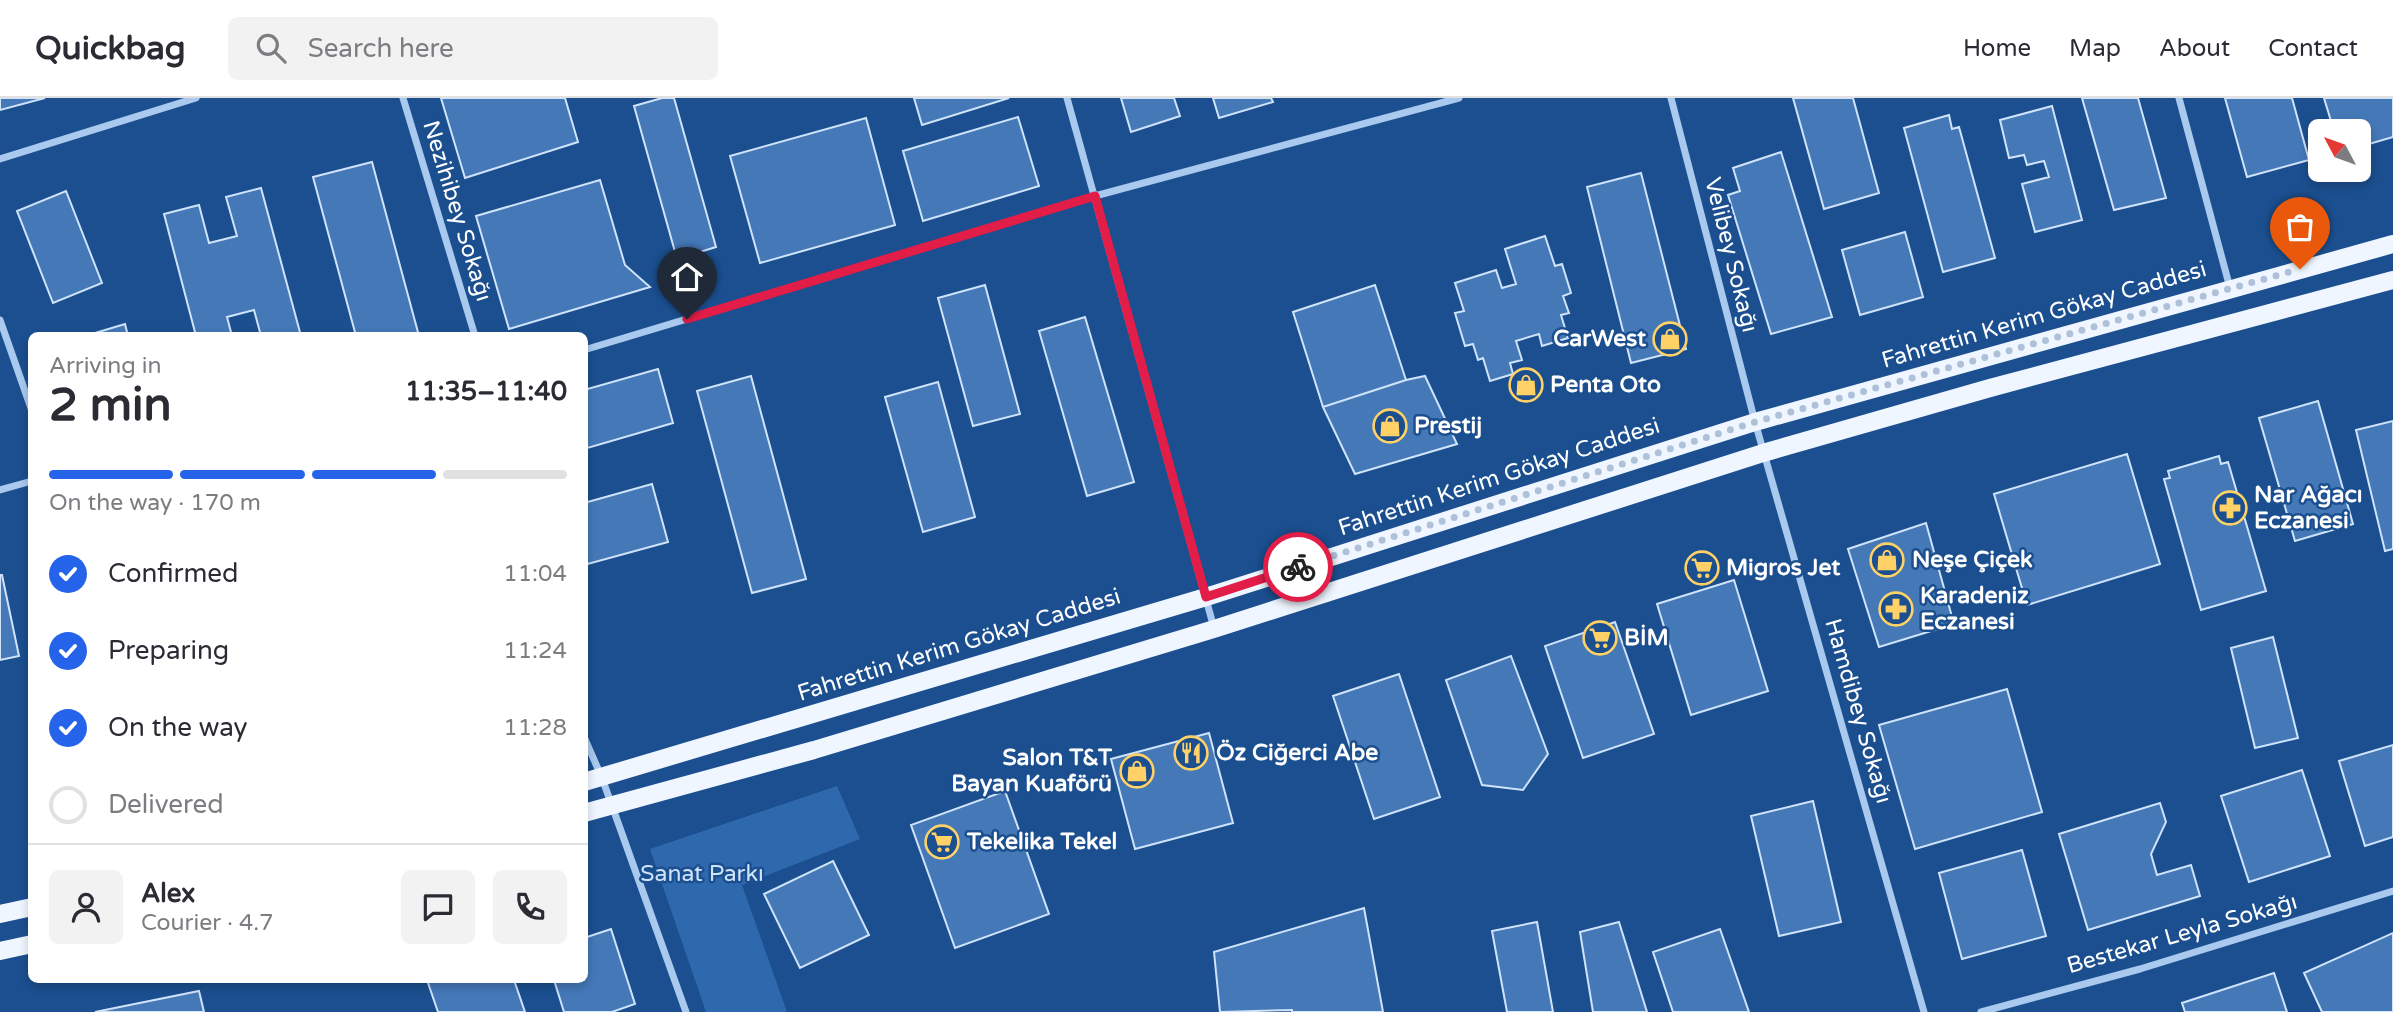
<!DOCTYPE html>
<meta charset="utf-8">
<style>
body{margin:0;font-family:"Varela Round",sans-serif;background:#f2f2f3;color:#2b2b33;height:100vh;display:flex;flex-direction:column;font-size:26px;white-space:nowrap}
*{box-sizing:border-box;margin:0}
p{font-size:23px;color:#7c7c81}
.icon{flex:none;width:38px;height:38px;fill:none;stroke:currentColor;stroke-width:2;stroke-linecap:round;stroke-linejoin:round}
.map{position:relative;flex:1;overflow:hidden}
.sheet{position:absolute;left:28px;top:234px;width:560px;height:651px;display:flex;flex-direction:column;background:#fff;border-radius:10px;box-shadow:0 4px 10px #0003}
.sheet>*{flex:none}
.needle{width:46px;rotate:311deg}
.tools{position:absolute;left:2308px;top:21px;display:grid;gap:14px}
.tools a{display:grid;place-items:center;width:63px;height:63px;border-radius:10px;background:#fff;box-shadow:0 4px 10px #0003;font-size:35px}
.pin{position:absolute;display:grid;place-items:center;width:60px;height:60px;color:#fff;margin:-72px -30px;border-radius:50% 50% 50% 0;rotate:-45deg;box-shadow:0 0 7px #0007}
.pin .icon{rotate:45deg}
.courier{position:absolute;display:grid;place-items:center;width:70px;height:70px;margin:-35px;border:5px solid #e11d48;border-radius:50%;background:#fff;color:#222;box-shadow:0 2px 9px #0007}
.summary em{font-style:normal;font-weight:700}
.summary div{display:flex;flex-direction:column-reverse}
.summary{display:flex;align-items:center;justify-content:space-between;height:119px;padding:0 21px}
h1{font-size:46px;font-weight:700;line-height:52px}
.bar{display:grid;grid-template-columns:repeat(4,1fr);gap:10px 7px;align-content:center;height:84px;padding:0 21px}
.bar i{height:9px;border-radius:5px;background:#e1e1e2}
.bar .on{background:#2563eb}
.bar p{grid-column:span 4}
.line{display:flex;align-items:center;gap:18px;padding:0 21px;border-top:2px solid #e1e1e2}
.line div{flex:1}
.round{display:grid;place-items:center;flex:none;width:74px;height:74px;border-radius:10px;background:#f2f2f3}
ol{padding:0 21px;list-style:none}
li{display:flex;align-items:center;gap:21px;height:77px}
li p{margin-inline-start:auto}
li .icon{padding:7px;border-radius:50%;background:#2563eb;color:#fff;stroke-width:4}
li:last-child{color:#7c7c81}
li i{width:38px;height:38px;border:4px solid #e1e1e2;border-radius:50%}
header{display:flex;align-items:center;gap:42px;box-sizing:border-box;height:98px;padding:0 35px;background:#fff;border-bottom:2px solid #e1e1e2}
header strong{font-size:33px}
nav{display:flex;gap:38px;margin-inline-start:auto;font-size:24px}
.search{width:490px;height:63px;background:#f2f2f3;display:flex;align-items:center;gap:18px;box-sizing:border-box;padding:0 24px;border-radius:10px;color:#7c7c81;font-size:26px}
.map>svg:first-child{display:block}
.green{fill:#2e69ad}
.building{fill:#4478b7;stroke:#cfe3fa;stroke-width:2}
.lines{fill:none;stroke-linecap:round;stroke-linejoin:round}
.minor{stroke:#a9c9ee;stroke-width:7}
.primary{stroke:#f0f6ff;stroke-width:18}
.done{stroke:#afc1d8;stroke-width:7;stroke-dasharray:0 12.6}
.route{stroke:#e11d48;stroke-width:9}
.labels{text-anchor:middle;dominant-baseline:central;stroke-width:5;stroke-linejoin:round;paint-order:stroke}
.street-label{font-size:23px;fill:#fff;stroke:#1b4f8f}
.poi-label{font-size:23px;font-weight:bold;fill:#fff;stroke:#1b4f8f;text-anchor:start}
.park-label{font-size:23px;fill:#cfe3fa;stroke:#1b4f8f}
</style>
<header>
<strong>Quickbag</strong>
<div class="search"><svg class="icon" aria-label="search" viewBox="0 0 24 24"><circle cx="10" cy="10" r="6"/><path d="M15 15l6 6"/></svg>Search here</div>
<nav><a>Home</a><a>Map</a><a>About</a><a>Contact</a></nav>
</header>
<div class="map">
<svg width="2393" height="914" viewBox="0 0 2393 914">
<rect width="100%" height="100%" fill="#1b4f8f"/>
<path class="green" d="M837,688L860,741L742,787L787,914H706L650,751Z"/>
<path class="building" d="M0,0H45L0,12Z
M441,0H565L578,44L465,80Z
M662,0H674L716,149L677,161L634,8Z
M914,0H1009L922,27Z
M1121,0H1174L1180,18L1131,34Z
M1213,0H1271L1273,4L1219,20Z
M1793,0H1853L1879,95L1824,111Z
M2082,0H2138L2166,100L2114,112Z
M2225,0H2292L2309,62L2247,79Z
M2324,0H2393V39L2359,49V33H2334Z
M2052,8L2082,122L2035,134L2022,86L2049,79L2044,63L2027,67L2024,57L2009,60L2000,22Z
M1949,17L1952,31L1959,29L1995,160L1943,174L1904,30Z
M1018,19L1039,88L923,123L903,53Z
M866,20L895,127L760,165L730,58Z
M1781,54L1832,219L1771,236L1728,97L1740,93L1733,70Z
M372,64L419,238H356L313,79Z
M1641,75L1686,251L1631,265L1587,89Z
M600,82L625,167L650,189L509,231L476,118Z
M261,90L301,238H261L254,212L227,219L232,238H196L164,116L199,107L209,145L237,138L226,99Z
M66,93L102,185L53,205L17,113Z
M1905,134L1923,199L1860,217L1842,152Z
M1545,138L1555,168L1562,166L1571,195L1563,198L1569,215L1561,217L1568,240L1542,248L1539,236L1516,243L1522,262L1510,265L1513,276L1490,283L1483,260L1478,262L1473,246L1465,248L1455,215L1464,213L1455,185L1496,172L1502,190L1516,186L1505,151Z
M985,187L1020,316L973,328L938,200Z
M1375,187L1406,282L1323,309L1293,214Z
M1085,219L1134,384L1087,398L1039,233Z
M125,226L128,238H85Z
M658,271L673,325L584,351V292Z
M751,278L806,481L752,495L697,293Z
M1425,278L1457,346L1355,376L1323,309L1406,282Z
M938,284L975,419L923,434L885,299Z
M2318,303L2353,426L2295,443L2259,320Z
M2393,323V451L2385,453L2356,332Z
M2127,356L2160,466L2027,507L1994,396Z
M2219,358L2221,366L2228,364L2266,493L2201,512L2164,381L2170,380L2168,373Z
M652,386L668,444L584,467V405Z
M1926,425L1954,526L1879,549L1848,451Z
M0,477H2L19,558L0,562Z
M1734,482L1768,593L1691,617L1657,506Z
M1615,524L1654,636L1583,660L1545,548Z
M2273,539L2298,640L2255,650L2231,550Z
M1511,558L1548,656L1523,692L1482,687L1446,582Z
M1399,576L1440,699L1374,721L1333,598Z
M2007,591L2042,714L1915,751L1879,627Z
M1209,635L1233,725L1135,751L1111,661Z
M2393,647V739L2365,748L2339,663Z
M2302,672L2330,758L2249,784L2221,698Z
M1005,693L1049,816L955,850L911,727Z
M1813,703L1841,824L1779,838L1751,718Z
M2160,705L2166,724L2151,756L2157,777L2191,767L2200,798L2088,832L2059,736Z
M2022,752L2046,838L1962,861L1939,775Z
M833,763L869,837L800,870L764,796Z
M1364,810L1383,914H1292V912L1220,914L1214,854Z
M1537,824L1553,914H1507L1492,833Z
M1619,824L1647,914H1593L1580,834Z
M611,831L635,906L612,914H564L554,882H584V840Z
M1720,831L1749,914H1673L1653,854Z
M2393,835V914H2322L2304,875Z
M2274,875L2287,914H2185L2182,905Z
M427,882H514L525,914H438Z
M199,893L204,914H95Z"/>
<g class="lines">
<path class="minor" d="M403,0L475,238
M1067,0L1214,530
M1671,0L1755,324L1924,914
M2179,0L2230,190
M0,61L196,0
M0,222L32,313
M584,252L1095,98L1459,0
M0,392L32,383
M584,639L602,680L686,914
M1981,914L2140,871L2393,793"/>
<path class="primary" d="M584,684L1206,499L1755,324L2393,146
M584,715L814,652L1214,531L1763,355L1990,290L2393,182
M0,816L32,809
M0,853L32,846"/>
</g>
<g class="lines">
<path class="done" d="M1298,469L1755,324L2300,171"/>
<path class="route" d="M687,221L1095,98L1206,499L1298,469"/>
</g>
<defs>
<symbol id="shop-ring" viewBox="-11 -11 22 22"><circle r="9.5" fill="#1b4f8f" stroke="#ffd166" stroke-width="1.5"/><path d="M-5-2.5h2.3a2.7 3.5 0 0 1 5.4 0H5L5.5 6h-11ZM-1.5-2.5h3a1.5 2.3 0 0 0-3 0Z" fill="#ffd166"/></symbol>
<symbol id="pharmacy-ring" viewBox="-11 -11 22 22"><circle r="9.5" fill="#1b4f8f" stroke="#ffd166" stroke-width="1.5"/><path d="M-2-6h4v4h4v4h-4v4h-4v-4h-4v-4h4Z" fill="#ffd166"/></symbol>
<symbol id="supermarket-ring" viewBox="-11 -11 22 22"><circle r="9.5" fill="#1b4f8f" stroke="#ffd166" stroke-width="1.5"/><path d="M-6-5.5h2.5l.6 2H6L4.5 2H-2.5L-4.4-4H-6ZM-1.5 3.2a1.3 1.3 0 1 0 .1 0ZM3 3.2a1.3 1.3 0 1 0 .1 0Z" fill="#ffd166"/></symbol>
<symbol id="restaurant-ring" viewBox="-11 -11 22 22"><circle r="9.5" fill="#1b4f8f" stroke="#ffd166" stroke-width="1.5"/><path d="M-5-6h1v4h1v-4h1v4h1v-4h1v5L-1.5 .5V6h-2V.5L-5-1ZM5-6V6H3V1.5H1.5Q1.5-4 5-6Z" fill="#ffd166"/></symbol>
</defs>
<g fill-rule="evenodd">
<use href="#shop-ring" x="1651" y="222" width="38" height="38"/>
<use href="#shop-ring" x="1507" y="268" width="38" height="38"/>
<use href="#shop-ring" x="1371" y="309" width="38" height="38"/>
<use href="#pharmacy-ring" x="2211" y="391" width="38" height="38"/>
<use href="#shop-ring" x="1868" y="443" width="38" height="38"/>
<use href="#supermarket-ring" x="1683" y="451" width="38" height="38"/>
<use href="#pharmacy-ring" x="1877" y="492" width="38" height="38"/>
<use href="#supermarket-ring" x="1581" y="521" width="38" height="38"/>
<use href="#restaurant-ring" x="1172" y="636" width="38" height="38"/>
<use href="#shop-ring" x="1118" y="654" width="38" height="38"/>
<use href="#supermarket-ring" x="923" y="725" width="38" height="38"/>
</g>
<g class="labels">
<g class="street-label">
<text transform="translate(457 113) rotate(73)">Nezihibey Sokağı</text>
<text transform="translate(1731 157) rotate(76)">Velibey Sokağı</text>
<text transform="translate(2044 217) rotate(-16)">Fahrettin Kerim Gökay Caddesi</text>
<text transform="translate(1499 379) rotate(-18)">Fahrettin Kerim Gökay Caddesi</text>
<text transform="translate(959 547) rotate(-17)">Fahrettin Kerim Gökay Caddesi</text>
<text transform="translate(1858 613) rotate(74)">Hamdibey Sokağı</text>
<text transform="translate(2182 836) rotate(-16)">Bestekar Leyla Sokağı</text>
</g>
<g class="poi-label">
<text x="1646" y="241" text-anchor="end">CarWest</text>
<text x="1550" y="287">Penta Oto</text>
<text x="1414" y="328">Prestij</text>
<text x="2254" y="397">Nar Ağacı<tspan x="2254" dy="26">Eczanesi</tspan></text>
<text x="1912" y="462">Neşe Çiçek</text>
<text x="1726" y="470">Migros Jet</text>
<text x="1920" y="498">Karadeniz<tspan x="1920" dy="26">Eczanesi</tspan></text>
<text x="1624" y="540">BİM</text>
<text x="1216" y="655">Öz Ciğerci Abe</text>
<text x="1112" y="660" text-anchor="end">Salon T&amp;T<tspan x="1112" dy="26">Bayan Kuaförü</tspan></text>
<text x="967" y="744">Tekelika Tekel</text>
</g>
<g class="park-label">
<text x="702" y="776">Sanat Parkı</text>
</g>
</g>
</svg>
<div class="tools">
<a><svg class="needle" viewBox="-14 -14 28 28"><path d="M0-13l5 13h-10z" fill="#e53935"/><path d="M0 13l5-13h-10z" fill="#7c7c81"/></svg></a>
</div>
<div class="pin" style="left:2300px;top:171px;background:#ea580c"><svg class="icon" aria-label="bag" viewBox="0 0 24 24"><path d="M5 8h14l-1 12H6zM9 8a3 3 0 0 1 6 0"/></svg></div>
<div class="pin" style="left:687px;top:221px;background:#1f2937"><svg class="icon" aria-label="home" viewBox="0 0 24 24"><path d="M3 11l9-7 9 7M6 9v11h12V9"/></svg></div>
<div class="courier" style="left:1298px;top:469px"><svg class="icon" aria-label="bike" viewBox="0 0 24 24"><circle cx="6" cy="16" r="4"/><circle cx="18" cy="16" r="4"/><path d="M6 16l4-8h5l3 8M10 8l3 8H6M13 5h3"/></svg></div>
<section class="sheet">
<div class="summary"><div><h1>2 min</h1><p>Arriving in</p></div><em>11:35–11:40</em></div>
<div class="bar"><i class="on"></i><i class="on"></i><i class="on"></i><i></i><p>On the way · 170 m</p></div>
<ol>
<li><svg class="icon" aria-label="check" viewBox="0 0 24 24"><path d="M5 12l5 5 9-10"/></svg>Confirmed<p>11:04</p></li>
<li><svg class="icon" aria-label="check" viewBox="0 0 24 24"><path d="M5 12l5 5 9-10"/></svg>Preparing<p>11:24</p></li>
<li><svg class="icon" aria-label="check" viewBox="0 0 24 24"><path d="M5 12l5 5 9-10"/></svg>On the way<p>11:28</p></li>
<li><i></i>Delivered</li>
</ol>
<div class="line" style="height:126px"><a class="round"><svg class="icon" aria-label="person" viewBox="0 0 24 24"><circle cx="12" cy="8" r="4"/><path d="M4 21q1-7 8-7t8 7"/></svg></a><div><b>Alex</b><p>Courier · 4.7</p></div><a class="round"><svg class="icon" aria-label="chat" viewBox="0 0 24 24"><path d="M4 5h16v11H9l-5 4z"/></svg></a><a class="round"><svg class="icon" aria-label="phone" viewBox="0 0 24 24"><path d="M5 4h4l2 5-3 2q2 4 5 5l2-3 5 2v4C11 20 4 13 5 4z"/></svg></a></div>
</section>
</div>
